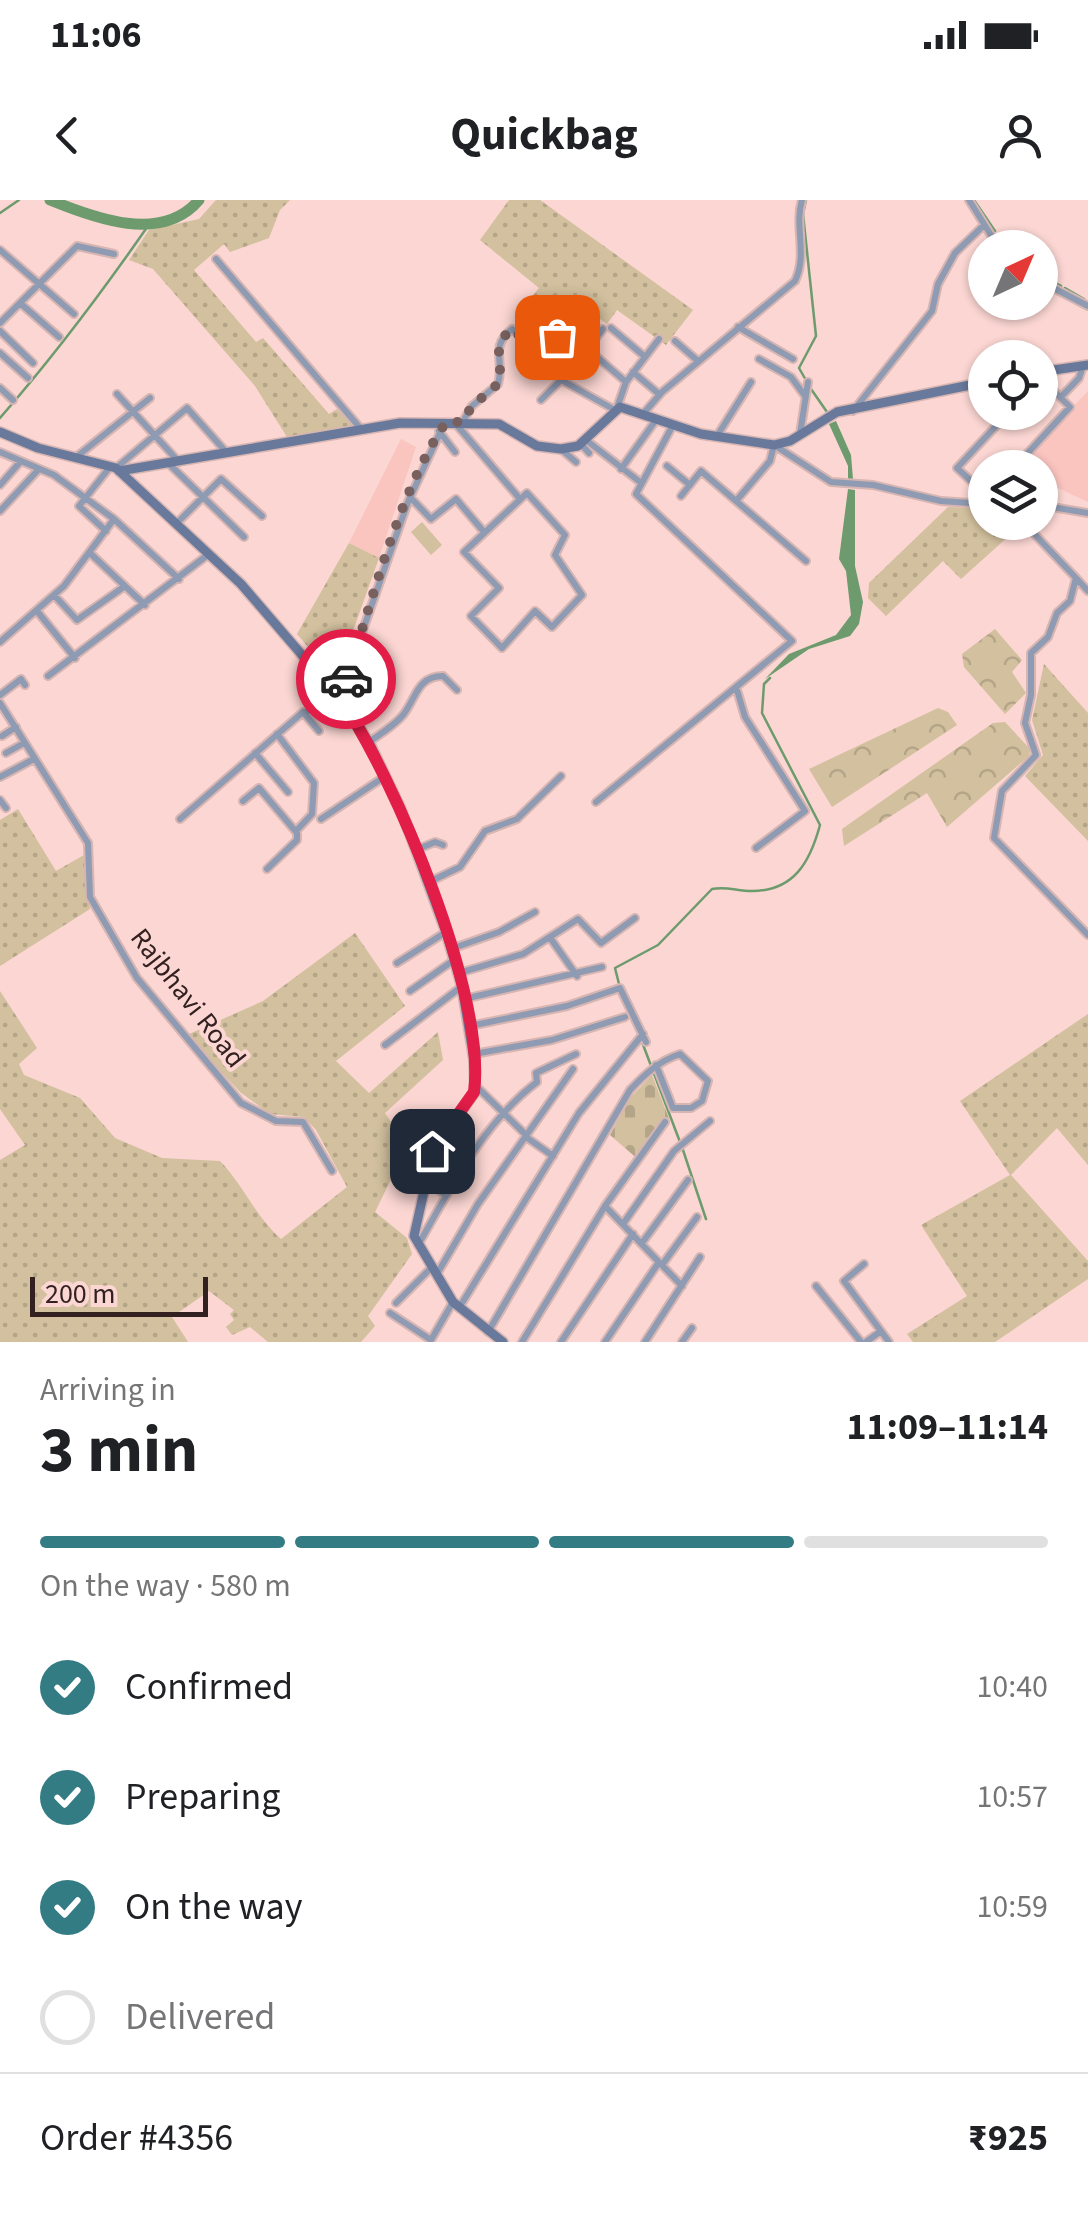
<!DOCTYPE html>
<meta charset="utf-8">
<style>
body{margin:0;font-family:"Source Sans 3",sans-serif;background:#f2f2f2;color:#202124;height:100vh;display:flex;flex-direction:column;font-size:38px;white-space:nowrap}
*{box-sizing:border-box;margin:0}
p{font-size:32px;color:#757577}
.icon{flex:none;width:55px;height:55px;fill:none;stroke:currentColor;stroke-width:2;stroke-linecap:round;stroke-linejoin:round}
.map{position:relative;height:1142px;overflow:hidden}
.side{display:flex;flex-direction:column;background:#fff;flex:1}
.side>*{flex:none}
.needle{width:65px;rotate:44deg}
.buttons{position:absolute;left:968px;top:30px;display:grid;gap:20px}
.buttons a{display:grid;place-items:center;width:90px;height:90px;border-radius:50%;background:#fff;box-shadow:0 2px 8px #0004;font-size:50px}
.scale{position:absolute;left:30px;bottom:25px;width:178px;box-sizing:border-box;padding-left:10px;border:5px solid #322120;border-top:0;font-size:28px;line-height:35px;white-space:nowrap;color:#322120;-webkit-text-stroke:8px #fbd6d2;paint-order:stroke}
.pin{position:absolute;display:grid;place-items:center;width:85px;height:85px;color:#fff;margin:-42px;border-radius:20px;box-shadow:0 5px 15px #0006}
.courier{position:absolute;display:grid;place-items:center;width:100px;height:100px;margin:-50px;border:8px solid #e11d48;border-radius:50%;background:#fff;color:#222;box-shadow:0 2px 12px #0007}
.summary em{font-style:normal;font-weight:700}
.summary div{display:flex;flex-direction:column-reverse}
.summary{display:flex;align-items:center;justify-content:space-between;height:170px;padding:0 40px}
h1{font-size:65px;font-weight:700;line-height:75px}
.bar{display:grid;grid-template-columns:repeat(4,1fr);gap:15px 10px;align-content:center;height:120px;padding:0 40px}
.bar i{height:12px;border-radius:8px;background:#e0e0e0}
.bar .on{background:#347c84}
.bar p{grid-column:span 4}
.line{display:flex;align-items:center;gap:25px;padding:0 40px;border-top:2px solid #e0e0e0}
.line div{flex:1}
ol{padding:0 40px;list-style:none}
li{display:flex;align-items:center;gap:30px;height:110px}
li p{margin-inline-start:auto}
li .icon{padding:10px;border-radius:50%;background:#347c84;color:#fff;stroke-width:4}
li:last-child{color:#757577}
li i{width:55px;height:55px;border:5px solid #e0e0e0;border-radius:50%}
.status{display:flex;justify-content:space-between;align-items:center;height:70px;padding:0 50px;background:#fff;direction:ltr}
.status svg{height:28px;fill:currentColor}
header{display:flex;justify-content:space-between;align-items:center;height:130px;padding:0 40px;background:#fff;font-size:45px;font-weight:700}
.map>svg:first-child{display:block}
.built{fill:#fac4bf}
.green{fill:url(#green-dots)}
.forest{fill:url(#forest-crowns)}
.cemetery{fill:url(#cemetery-stones)}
.pitch{fill:#d2c09e}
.water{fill:#6d9b6e}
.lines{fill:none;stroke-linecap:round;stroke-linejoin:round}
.stream{stroke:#6d9b6e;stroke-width:2.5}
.river{stroke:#6d9b6e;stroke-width:11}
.street-casing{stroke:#d7b5b2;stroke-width:10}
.secondary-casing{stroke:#d7b5b2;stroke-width:12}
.street{stroke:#8f9bb2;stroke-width:6}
.secondary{stroke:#69799b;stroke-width:9}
.done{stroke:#78605e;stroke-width:10;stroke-dasharray:0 18}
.route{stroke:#e11d48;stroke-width:12}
.labels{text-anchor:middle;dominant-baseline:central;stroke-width:8;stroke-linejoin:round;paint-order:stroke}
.street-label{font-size:28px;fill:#322120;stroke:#fbd6d2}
</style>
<div class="status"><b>11:06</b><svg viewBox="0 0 49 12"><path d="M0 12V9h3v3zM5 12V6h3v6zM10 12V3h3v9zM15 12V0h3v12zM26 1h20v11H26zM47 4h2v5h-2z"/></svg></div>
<header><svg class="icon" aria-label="back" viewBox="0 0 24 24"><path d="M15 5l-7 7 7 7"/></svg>Quickbag<svg class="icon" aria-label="person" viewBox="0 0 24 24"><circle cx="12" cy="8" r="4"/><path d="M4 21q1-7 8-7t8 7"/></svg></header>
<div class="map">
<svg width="1088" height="1142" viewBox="0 0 1088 1142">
<defs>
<pattern id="green-dots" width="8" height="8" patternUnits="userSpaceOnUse" patternTransform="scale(2.5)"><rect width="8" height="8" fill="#d2c09e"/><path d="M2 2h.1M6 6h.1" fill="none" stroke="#b5a588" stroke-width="1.8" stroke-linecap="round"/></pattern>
<pattern id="forest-crowns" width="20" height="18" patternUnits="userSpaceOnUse" patternTransform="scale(2.5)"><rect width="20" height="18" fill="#d2c09e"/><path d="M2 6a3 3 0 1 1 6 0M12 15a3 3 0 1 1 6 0" fill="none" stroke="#b5a588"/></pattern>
<pattern id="cemetery-stones" width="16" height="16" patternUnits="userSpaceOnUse" patternTransform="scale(2.5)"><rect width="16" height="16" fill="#d2c09e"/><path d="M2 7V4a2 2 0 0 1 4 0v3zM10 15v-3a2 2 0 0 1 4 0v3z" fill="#b5a588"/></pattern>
</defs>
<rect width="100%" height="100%" fill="#fbd6d2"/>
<path class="built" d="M1088,191V302L1058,288L1048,301H1040V268H1015Z
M401,239L416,247L379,358L349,343Z"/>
<path class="green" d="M216,0H290L280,10L269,38L230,52L224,44L194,70L256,142L263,138L329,214L337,209L355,226L287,237L255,186L153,69L129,60L149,30L199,19Z
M509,0H540L693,110L666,145L617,110L607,124L568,96L542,109L525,105L539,88L480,40Z
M948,307L985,308V322L1021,325L961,379L943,361L886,416L868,398L869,383Z
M349,343L379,358L354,428L331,474L297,434Z
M1044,464L1088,513V641L1025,576L1043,555L1032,520Z
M18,609L56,671L84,655L90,709L0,766V620Z
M355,733L405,806L336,861L369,893L438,832L443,860L385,913L403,940L391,951L399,963L375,1012L407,1038L412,1054L368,1116L375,1126L361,1142H268L250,1127L232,1135L226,1127L234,1120L230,1114L234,1110L209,1091L172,1117L188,1142H0V960L25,945L0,909V791L37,848L19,864L24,875L80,898L115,938L162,958L220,961C244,986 255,1016 281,1039L347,987L316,930L304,917L270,914L240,892L187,835L263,801Z
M1088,814V965L1057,928L1011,975L1088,1061V1079L995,1142H913L907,1134L967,1096L921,1025L1010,975L960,901Z"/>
<path class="forest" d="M995,429L1022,460L1012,472L1026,493L1005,514L964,467L962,454Z
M938,508L948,512L957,525L832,607L809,569Z
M1005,522L1030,549L1029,556L947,627L927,593L844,646L842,629L993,523Z"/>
<path class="cemetery" d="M652,875L670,921L640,961L610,935L630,898Z"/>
<path class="pitch" d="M422,322L442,345L431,355L411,332Z"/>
<path class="water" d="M836,221L851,255L853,279L848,280V266L829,224Z
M848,289L855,290V366L863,402L859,424L850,436L809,449L765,479L789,454L836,435L851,415L846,371L839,359Z"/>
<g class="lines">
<path class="stream" d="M806,0L803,14L816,136L799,168L807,182
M974,0L995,31
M0,13L19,0
M1000,39L1008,48
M1040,76L1061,86
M1065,88L1084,99
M811,189L827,212
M0,218C54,156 103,91 150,23
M619,784L615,768L658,745L712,689C726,686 737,691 752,691C794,691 810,662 820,625L762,513L764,484L770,478
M642,842L680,942
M683,950L706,1019"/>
<path class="river" d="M50,0C94,18 162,44 199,0"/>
<defs>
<path id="street" d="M969,0L999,48
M0,50L74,114
M216,59L361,229
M1040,81L1088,106
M20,103L59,137
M0,123L77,46L114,54
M738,127L793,159
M611,128L644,156
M603,129L585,151L559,136L538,159L561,180L615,210
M0,131L33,163
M561,136L580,117
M675,141L698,161
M590,151L626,182
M0,153L28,178
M759,159L791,177L805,196
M633,172L659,194
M0,188L13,200
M117,194L179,262
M1061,197L1079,178L1083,166
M541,200L561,180
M617,208L626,182L659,139
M853,211L932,111L938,84L955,53L983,26
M643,214L662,192L795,81C808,54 794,27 802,0
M455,223L520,299
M462,223L472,206L498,184C505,161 489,147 512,129L541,154
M439,231L455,252
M800,234L808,182
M717,236L751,182
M586,240L640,282
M581,244L589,253
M562,250L576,262
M0,252L54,275L114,319L64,386L0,442
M75,258L150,198
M168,263L244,337
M667,266L690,285
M116,268L187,208L227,253
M1014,268L1070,207L1043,180L1040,182
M621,269L656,220
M0,285L21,261
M527,293L565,335L555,355L582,395L552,427L535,411L502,448L471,416L499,388L464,352Z
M985,294L957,268L1009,212
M681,296L701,271L736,301L770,261L774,245L831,282L873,285L941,301L985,304
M410,297L431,319L456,299L484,332
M736,301L806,361
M1040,305L1088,313
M0,311L39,269
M114,319L179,379
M1023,322L1076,378L1070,401L1057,413L1048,437L1031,453V495L1025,523L1036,555L1002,591L994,638L1088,735
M176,324L221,279L262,316
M106,331L79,306L110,267
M91,354L145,405
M1076,378L1088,391
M54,395L77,420L125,386
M37,411L75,458
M48,476L209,354
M737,490L745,517L805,611L756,648
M0,495L21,479L25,485
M339,498L408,302L444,224
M0,503L88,643L90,697L137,778L241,903L276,921L303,922L332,971
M304,514L331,489
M277,534L314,583L312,614L296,631
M2,536L16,527
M369,542C380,534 394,526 403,515C416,499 417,476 443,476L457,490
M6,553L24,543
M255,553L288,592
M0,577L34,559
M0,600L6,608
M243,601L259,588L297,633V640L267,669
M596,602L792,441L636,294L673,225
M180,619L303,512L319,531
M321,619L384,577
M416,650L435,642L443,645
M427,683L460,667L485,631L517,619L561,576
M551,739L577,776
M451,749L499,732L535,712
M397,763L446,732
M459,773L523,754L578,719L601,743L635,718
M410,791L454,760
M464,799L602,767
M470,826L567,806L620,788L646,842
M385,845L461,787
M474,854L552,840L625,817
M476,886L526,935
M526,937L553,956
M426,982L446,995
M605,1006L682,1086
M623,1024L674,951L710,921
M642,1043L688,980
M418,1045C451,988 483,923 537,882L536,873L576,854
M864,1064L844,1081L889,1142
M662,1065L697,1017
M437,1074L478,1004L573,869
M816,1086L861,1142
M396,1103L431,1068
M459,1108L579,913L643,834
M390,1113L431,1140
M488,1132L630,890C645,874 659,861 680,854L708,881L702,901L691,908H673L656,865
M431,1140L453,1102
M522,1142L605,1006L665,922
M561,1142L633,1034
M605,1142L659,1062
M645,1142L700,1057
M682,1142L692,1128
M866,1142L881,1131"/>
<path id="secondary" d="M1040,172L1088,165
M0,232L38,248L116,268L241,384L339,498L369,542L400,607L446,732L462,787L474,860L475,892L433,951L414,1036L453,1102L503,1142
M119,271L400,223L499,224L537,246L561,249L578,246L620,207L701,234L774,245L790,241L837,212L985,182"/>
</defs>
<use href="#street" class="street-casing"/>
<use href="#secondary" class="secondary-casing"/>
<use href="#street" class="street"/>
<use href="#secondary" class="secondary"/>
</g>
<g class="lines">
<path class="done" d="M346,479C374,398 398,293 446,222H462L472,206L498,184C505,161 489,147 512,129L540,154L557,137"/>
<path class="route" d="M346,479L340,498C395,578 487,796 474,892L432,951"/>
</g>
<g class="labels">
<g class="street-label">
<text transform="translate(188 798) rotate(52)">Rajbhavi Road</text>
</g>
</g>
</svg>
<div class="buttons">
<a><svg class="needle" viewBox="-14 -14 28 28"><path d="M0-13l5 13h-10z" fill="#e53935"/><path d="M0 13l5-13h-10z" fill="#757577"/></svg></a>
<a><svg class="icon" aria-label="locate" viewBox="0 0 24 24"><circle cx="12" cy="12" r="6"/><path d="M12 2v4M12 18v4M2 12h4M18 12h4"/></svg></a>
<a><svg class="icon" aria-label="layers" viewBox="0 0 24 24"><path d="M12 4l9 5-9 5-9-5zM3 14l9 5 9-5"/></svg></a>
</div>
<div class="scale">200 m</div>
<div class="pin" style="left:557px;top:137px;background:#ea580c"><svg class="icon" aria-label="bag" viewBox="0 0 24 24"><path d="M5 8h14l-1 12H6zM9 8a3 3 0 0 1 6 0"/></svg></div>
<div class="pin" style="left:432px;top:951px;background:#1f2937"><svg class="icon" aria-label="home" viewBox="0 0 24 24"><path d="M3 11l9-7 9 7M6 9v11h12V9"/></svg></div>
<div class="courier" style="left:346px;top:479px"><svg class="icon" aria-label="car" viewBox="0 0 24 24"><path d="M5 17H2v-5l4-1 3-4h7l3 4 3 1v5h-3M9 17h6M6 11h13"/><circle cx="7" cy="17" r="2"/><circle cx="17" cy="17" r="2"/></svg></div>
</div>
<section class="side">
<div class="summary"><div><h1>3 min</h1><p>Arriving in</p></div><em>11:09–11:14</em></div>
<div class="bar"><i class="on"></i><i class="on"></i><i class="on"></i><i></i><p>On the way · 580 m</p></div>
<ol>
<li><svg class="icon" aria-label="check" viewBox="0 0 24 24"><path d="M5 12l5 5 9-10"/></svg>Confirmed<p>10:40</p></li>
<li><svg class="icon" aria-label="check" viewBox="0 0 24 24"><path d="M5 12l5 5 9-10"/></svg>Preparing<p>10:57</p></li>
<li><svg class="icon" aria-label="check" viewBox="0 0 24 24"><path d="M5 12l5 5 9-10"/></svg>On the way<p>10:59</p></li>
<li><i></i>Delivered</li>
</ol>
<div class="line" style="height:130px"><div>Order #4356</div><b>₹925</b></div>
</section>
